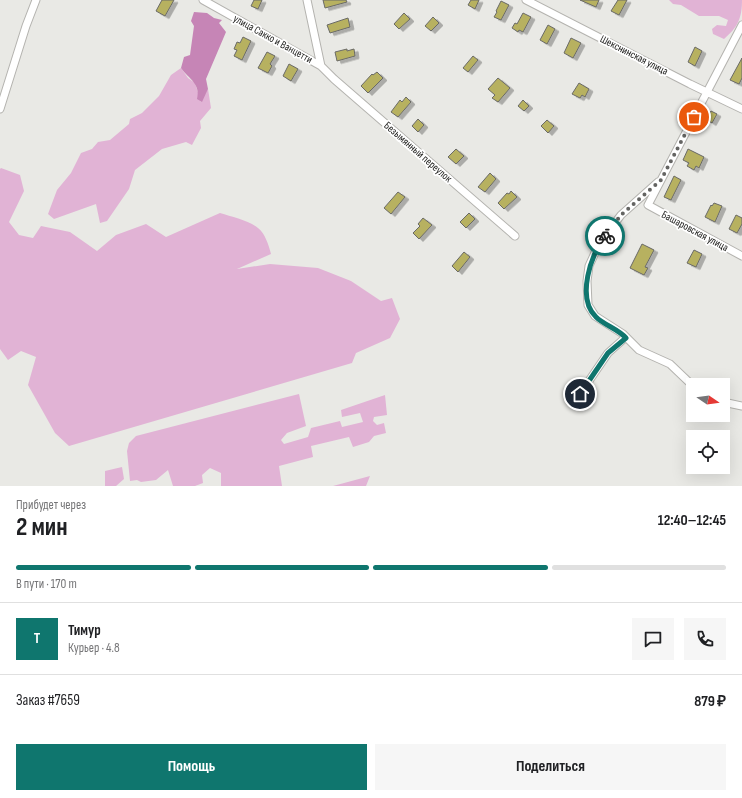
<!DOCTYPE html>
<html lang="ru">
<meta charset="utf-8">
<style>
body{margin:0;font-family:"Sofia Sans Condensed",sans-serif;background:#f6f6f6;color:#202124;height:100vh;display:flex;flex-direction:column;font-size:15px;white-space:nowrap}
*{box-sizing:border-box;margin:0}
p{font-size:13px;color:#757577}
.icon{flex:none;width:22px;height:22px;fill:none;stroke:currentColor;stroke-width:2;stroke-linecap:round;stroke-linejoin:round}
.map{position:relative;height:486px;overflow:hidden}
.side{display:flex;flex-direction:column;background:#fff;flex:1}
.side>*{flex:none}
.needle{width:26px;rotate:103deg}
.tools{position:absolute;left:686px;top:378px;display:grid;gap:8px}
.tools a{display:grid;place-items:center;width:44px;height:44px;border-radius:0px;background:#fff;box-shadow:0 4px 16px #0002;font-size:20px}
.pin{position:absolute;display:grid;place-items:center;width:34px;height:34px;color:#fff;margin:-17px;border:2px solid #fff;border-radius:50%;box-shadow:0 1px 4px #0007}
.courier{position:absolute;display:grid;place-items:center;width:40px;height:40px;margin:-20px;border:3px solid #0f766e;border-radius:50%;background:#fff;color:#222;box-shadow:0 1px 5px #0007}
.summary em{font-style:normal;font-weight:700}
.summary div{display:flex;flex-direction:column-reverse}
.summary{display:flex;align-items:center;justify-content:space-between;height:68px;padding:0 16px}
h1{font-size:26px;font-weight:700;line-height:30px}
.bar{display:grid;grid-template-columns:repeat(4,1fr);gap:6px 4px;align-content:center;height:48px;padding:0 16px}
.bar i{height:5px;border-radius:3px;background:#e0e0e0}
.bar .on{background:#0f766e}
.bar p{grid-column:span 4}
.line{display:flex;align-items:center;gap:10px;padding:0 16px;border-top:1px solid #e0e0e0}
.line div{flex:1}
.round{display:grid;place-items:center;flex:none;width:42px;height:42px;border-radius:0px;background:#f6f6f6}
.cta{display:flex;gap:8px;margin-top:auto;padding:8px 16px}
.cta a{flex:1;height:46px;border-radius:0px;background:#0f766e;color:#fff;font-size:16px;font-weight:700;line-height:46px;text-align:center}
.cta a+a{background:#f6f6f6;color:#202124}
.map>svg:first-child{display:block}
.green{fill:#e1b3d5}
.water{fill:#c685b6}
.building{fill:#b7b161;stroke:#6a6a66;filter:url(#shadow)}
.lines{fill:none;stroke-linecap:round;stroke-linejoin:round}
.street-casing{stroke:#b4b3af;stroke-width:9}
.street{stroke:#fff;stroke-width:7}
.done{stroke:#646462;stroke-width:4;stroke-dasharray:0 7.2}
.route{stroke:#0f766e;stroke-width:5}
.labels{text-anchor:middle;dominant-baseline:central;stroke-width:3.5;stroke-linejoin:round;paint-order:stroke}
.street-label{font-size:11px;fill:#1d1d1b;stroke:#fff}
</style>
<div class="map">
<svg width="742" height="486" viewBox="0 0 742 486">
<defs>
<filter id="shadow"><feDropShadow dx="4" dy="2.5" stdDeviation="0" flood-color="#0004"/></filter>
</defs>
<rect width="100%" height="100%" fill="#e9e9e5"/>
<path class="green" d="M669,0H742C742,18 738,27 724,39L713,34L712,29L717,25L726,26L728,20L719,16H699L681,5L673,4Z
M181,68L188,78L195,83L201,102L208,89L211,108L200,121L201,128L192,145L186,142L162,149L135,170L129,189L107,221L100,223L96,204L54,219L48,214L57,190L71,173L81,153L92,149L98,142L110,140L129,124L130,119L142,113L159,96L171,75Z
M1,168L20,175L24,191L9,222L19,235L33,238L41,226L70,232L97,251L116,235L146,224L166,237L220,213C232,217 248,220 258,228C265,233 269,246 271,254L237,269L270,264L318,268L351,281L381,301L392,298L400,319L390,338L356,353L352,363L69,446L55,433L28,385L36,357L21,351L8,360L0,349V169Z
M299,394L306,426L287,433L281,440L284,444L308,437L311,428L340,421L342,427L363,422L360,413L342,417L341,410L385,395L387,415L374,417L373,421L377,425L384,423L386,433L374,436L369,442L353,447L349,437L311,446L313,457L279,466L282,486H221V473L210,468L202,475L203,483L195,486H173L168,470L156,480L141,482L137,480L130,481L127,451L129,443L136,436Z
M122,467L124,479L116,486H105V471Z
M370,476L366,486H333Z"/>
<path class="water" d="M194,12L207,13L214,18L222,20L219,23L226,32L206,79L208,89L202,102L197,99C201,84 189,79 181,68L184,57L190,55L194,26L191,21Z"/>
<path class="building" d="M162,0H174L165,16L156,11Z
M254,0H262L258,9L251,6Z
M323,0H346L347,2L325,8Z
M471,0H479L475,9L468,5Z
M580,0H599L596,7Z
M618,0H627L619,15L611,11Z
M501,1L509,5L501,20L494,17L497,12L496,11Z
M404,13L410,19L399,29L394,24Z
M523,13L531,17L523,32L519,30L518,32L512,28L515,23L517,24Z
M433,17L439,23L431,31L425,26Z
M348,18L350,27L330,33L327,25Z
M548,25L555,29L547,44L540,40Z
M243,37L251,41L242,60L234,56L237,50L234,49L237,42L240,43Z
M571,38L581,43L573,58L564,53Z
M695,47L702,51L695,66L688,62Z
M347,49V51L354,49L355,56L337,61L335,52Z
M267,52L275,56L270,64L272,66L268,73L258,68Z
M473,56L478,60L468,72L463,68Z
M742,58V78L739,84L730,80Z
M289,64L298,69L291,81L283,76Z
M377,72L383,78L368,93L361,86L372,74L373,75Z
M498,78L510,88L498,102L492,98L495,95L488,89Z
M579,83L589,89L585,97L582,95L580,98L572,94Z
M406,97L411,102L398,117L391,112L400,100L402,102Z
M523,100L529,106L524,111L518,106Z
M711,111L717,114L712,123L706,119Z
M418,119L424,125L418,132L412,126Z
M547,120L554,126L548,133L541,126Z
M456,149L464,156L456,164L448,157Z
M688,149L704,157L699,168L696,166L694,170L687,166L689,163L683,160Z
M490,173L496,179L485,192L478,187Z
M674,176L681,180L671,200L664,197Z
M511,191L517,197L504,209L498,203L507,193L509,194Z
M398,192L405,197L391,214L384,208Z
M714,203L722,206L715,222L705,217L711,205L712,206Z
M469,213L475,219L466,228L460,222Z
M736,215L742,218V224L737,233L729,229Z
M423,218L432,225L419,239L413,233L420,226L418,224Z
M642,244L654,250L645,267L648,268L644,275L630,268Z
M694,250L702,254L696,267L687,263Z
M464,252L470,257L458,272L452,266Z"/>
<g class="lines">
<defs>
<path id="street" d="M203,0L321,66L334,79L515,236
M307,0L321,66
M526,0L690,84L742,109
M742,25L648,205L742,256
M0,109L26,26L36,0
M658,182L621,215L599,244L589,266L587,281L588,305L595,316L623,334L639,350L670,364L693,386
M580,394L608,353L626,337
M723,402L742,406"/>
</defs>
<use href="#street" class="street-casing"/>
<use href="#street" class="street"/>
</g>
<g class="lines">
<path class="done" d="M605,236L621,215L661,180L694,117"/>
<path class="route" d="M580,394L608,353L626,338C618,329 604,325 596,317C576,298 591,254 605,236"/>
</g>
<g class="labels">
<g class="street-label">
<text transform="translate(273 39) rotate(29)">улица Сакко и Ванцетти</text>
<text transform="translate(634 55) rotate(27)">Шекснинская улица</text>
<text transform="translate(418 152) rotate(41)">Безымянный переулок</text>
<text transform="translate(695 231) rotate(28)">Башаровская улица</text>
</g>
</g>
</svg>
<div class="tools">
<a><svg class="needle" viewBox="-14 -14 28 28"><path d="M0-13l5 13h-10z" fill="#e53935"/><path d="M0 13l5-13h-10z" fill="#757577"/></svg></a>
<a><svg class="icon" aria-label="locate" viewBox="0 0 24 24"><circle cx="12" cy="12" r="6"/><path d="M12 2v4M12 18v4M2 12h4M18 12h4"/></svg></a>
</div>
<div class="pin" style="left:694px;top:117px;background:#ea580c"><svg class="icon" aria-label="bag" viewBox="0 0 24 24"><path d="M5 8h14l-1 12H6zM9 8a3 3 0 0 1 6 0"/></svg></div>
<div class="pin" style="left:580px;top:394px;background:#1f2937"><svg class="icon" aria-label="home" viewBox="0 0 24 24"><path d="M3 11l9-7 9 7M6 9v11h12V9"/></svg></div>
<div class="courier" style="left:605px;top:236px"><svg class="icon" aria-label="bike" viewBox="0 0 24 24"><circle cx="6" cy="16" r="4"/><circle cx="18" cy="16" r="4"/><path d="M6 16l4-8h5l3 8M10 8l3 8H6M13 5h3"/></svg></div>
</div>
<section class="side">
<div class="summary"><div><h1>2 мин</h1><p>Прибудет через</p></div><em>12:40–12:45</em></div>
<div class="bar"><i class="on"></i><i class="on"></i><i class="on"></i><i></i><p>В пути · 170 m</p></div>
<div class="line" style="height:72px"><b class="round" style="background:#0f766e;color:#fff">Т</b><div><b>Тимур</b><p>Курьер · 4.8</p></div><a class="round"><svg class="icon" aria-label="chat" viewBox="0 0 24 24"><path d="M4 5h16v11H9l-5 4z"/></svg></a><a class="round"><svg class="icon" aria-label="phone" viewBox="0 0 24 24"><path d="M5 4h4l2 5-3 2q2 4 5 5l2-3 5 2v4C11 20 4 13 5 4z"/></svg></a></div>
<div class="line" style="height:52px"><div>Заказ #7659</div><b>879 ₽</b></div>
<div class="cta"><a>Помощь</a><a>Поделиться</a></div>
</section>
